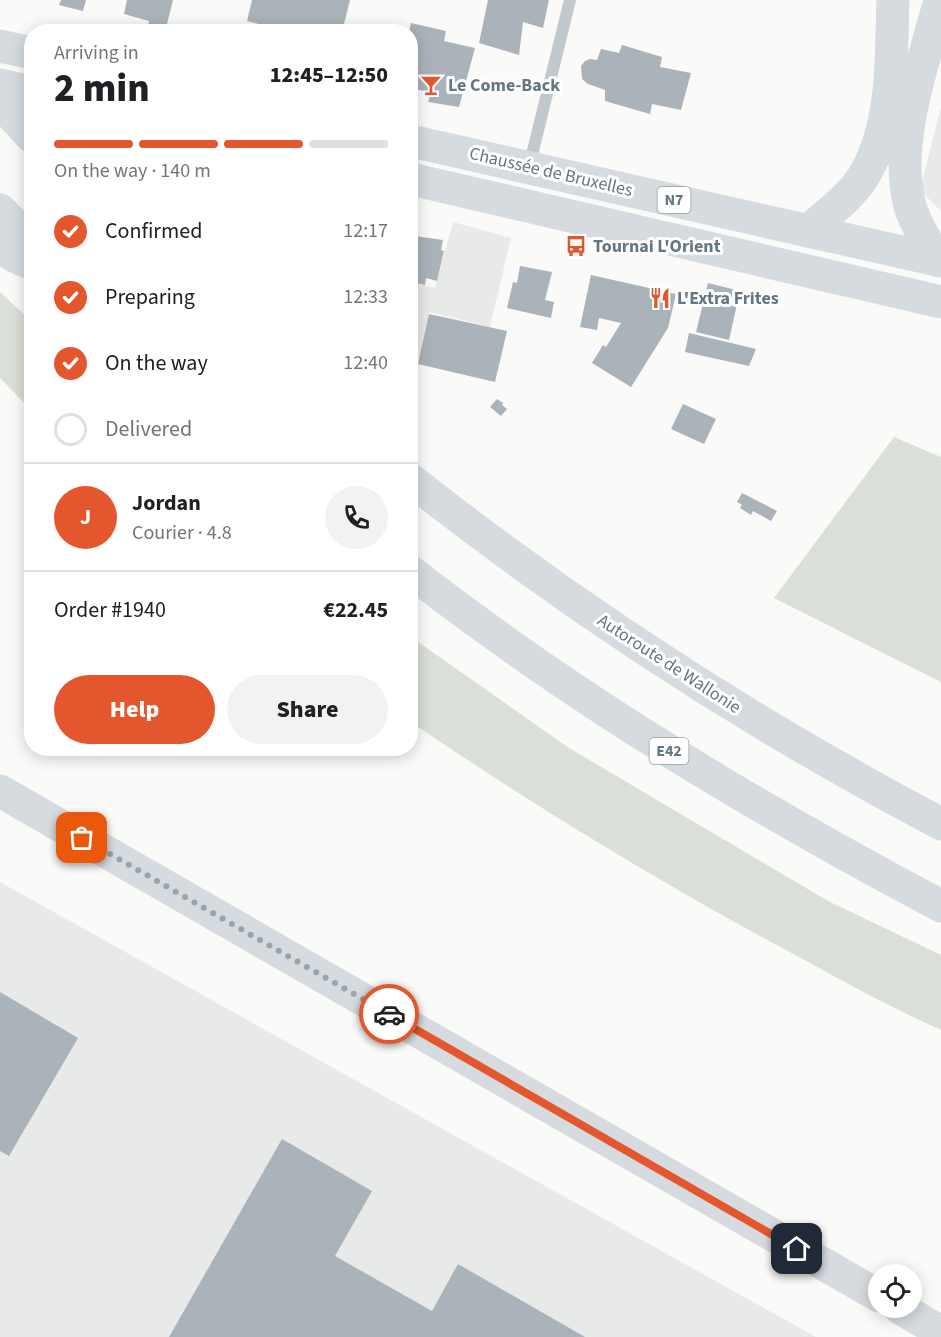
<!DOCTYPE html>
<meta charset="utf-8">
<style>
body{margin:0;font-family:"Source Sans 3",sans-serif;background:#f2f2f2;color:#202124;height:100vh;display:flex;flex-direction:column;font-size:22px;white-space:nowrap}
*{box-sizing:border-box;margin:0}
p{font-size:20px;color:#757577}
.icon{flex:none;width:33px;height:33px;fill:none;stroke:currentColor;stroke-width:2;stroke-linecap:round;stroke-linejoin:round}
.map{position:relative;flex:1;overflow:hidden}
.side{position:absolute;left:24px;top:24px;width:394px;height:732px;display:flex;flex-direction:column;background:#fff;border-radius:24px;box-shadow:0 3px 15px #0003}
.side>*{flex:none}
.controls{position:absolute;left:868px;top:1264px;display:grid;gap:12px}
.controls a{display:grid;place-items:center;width:54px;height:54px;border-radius:50%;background:#fff;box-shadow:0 3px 15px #0003;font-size:30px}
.pin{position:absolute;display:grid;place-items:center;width:51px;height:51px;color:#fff;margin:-26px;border-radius:12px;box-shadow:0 3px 9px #0006}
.courier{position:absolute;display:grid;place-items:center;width:60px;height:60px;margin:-30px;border:4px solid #e4572e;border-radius:50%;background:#fff;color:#222;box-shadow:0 2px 8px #0007}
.summary em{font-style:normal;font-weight:800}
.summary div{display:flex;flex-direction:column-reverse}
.summary{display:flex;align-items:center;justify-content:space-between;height:102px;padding:0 30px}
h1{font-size:39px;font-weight:800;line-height:45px}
.bar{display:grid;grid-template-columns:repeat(4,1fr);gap:9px 6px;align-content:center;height:72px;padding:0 30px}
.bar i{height:8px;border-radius:4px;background:#e0e0e0}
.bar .selected{background:#e4572e}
.bar p{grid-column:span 4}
.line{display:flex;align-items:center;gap:15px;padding:0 30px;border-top:2px solid #e0e0e0}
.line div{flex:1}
.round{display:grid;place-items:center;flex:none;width:63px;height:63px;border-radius:32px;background:#f2f2f2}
ol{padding:0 30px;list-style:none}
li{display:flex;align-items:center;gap:18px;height:66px}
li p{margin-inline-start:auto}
li .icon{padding:6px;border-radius:50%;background:#e4572e;color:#fff;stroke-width:4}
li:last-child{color:#757577}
li i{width:33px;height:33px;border:3px solid #e0e0e0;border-radius:50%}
.primary-button{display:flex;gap:12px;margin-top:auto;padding:12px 30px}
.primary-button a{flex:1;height:69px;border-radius:36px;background:#e4572e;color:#fff;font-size:24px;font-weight:800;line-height:69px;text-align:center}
.primary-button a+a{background:#f2f2f2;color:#202124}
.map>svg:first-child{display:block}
.built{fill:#e8e9e9}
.green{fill:#dadfd7}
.building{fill:#aab3b9}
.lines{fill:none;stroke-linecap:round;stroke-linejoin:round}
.service{stroke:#c3c8cc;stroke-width:12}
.primary{stroke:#d6dbdf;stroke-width:33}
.motorway{stroke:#d6dbdf;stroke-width:33}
.done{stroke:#99a4ac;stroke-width:6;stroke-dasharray:0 10.8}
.route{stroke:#e4572e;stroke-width:8}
.labels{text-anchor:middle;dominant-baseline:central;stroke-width:6;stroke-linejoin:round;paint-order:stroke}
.shield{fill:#fff;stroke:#939fa8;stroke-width:1.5}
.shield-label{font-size:16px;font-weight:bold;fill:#657683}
.poi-label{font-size:18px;font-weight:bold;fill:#657683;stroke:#fff;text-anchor:start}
.street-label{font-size:18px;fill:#657683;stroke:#fff}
</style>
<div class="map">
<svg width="941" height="1337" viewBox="0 0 941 1337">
<rect width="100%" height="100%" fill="#fafaf8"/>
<path class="built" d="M941,107V211L920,190Z
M453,222L511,238L490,327L429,312L422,361L411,353V282L435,288Z
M0,882L816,1337H0Z"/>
<path class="green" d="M0,292L31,321V410L0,378Z
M894,437L941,457V682L774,598Z
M411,637L569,748L828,901L941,955V1030C887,1006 836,977 784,949C656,880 531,804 411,722Z"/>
<path class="building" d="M61,0H86L83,11L59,5Z
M127,0H173L165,32H147L149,21L124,14Z
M252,0H350L342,32H290L247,21Z
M488,0H549L543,28L523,22L519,55L479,43Z
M411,23L446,31L444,41L475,48L459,107L428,102L431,93L411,88V32H409Z
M622,45L662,57L660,67L691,73L681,110L652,104L650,114L605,101V90L588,84L582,79L581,66L585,61L590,59L597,60L601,49L619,53Z
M415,236L443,240L441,250L444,251L437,281L426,278L425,285L411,282V252Z
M520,266L552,272L545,300L554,302L551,318L507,308L513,282L517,283Z
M591,275L676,294L668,328L631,387L592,363L603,345L606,347L621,323L599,318L597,330L580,327Z
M708,283L740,291L729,340L696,332Z
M429,314L507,331L495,382L418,364Z
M689,333L756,349L749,366L685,352Z
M497,399L503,403L502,405L507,409L501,416L490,407Z
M683,404L716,419L704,444L671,429Z
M742,493L777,511L771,521L753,511L751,515L740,508L742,505L737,502Z
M0,992L78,1038L9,1156L0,1151Z
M282,1139L372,1191L335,1256L432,1311L458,1264L585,1337H169Z"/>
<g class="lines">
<path class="service" d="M529,167L570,0"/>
<path class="primary" d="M0,46L32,53
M0,85L32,92
M411,141L941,261
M411,179L941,302
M0,791L879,1296
M900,1308L941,1332"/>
<path class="motorway" d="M0,102L32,137
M0,210L32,242
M808,231C828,213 853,196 866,172C894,122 891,56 893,0
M0,246L14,256L32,264
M936,260C928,243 915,224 910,206C893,143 924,62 940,0
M411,480C577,611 754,725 941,824
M411,572C577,701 756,808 941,906"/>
</g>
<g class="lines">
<path class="done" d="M82,838L389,1014"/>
<path class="route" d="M389,1014L797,1249"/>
</g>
<defs>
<symbol id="bar-bare" viewBox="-9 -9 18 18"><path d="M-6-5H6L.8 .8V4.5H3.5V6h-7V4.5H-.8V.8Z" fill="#e4572e" stroke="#fff" stroke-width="2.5" paint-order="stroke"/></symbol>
<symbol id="bus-bare" viewBox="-9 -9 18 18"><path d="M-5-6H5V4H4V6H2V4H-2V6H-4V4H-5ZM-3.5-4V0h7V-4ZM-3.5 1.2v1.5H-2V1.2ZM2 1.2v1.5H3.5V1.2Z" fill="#e4572e" stroke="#fff" stroke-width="2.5" paint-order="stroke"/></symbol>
<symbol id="restaurant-bare" viewBox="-9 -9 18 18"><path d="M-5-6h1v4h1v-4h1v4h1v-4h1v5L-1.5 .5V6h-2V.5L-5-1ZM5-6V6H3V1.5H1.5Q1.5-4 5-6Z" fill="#e4572e" stroke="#fff" stroke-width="2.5" paint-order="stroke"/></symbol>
</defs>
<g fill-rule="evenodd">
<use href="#bar-bare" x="416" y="70" width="30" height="30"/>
<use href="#bus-bare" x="561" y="231" width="30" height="30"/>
<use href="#restaurant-bare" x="645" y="283" width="30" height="30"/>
</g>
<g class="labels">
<g class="shield">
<rect x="657.5" y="187" width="33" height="26" rx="4.5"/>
<rect x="649.5" y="738" width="39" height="26" rx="4.5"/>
</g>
<g class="shield-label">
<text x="674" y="200">N7</text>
<text x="669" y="751">E42</text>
</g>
<g class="poi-label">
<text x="448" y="85">Le Come-Back</text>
<text x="593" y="246">Tournai L'Orient</text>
<text x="677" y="298">L'Extra Frites</text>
</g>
<g class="street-label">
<text transform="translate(551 172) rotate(13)">Chaussée de Bruxelles</text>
<text transform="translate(669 664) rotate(33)">Autoroute de Wallonie</text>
</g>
</g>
</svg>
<div class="controls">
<a><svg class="icon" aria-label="locate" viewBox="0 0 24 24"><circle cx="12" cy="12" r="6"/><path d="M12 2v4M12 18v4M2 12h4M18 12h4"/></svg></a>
</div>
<div class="pin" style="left:82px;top:838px;background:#ea580c"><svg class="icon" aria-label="bag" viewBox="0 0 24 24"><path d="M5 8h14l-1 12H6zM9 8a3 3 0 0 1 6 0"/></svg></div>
<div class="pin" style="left:797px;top:1249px;background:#1f2937"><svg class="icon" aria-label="home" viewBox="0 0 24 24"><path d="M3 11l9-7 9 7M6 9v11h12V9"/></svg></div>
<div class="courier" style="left:389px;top:1014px"><svg class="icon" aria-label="car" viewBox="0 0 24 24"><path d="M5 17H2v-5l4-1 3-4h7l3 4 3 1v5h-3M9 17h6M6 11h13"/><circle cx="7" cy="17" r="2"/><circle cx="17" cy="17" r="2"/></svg></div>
<section class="side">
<div class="summary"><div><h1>2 min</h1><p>Arriving in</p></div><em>12:45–12:50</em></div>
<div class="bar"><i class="selected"></i><i class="selected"></i><i class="selected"></i><i></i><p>On the way · 140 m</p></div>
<ol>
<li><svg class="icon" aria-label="check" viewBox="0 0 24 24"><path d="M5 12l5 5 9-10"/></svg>Confirmed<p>12:17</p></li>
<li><svg class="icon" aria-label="check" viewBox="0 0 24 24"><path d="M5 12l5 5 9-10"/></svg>Preparing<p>12:33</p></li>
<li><svg class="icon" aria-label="check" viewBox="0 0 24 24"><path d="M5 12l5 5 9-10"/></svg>On the way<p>12:40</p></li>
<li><i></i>Delivered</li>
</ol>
<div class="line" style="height:108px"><b class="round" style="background:#e4572e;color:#fff">J</b><div><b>Jordan</b><p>Courier · 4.8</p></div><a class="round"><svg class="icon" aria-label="phone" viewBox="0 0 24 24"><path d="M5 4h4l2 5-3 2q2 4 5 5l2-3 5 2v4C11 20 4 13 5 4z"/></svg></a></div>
<div class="line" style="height:78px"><div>Order #1940</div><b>€22.45</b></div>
<div class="primary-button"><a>Help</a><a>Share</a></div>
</section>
</div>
